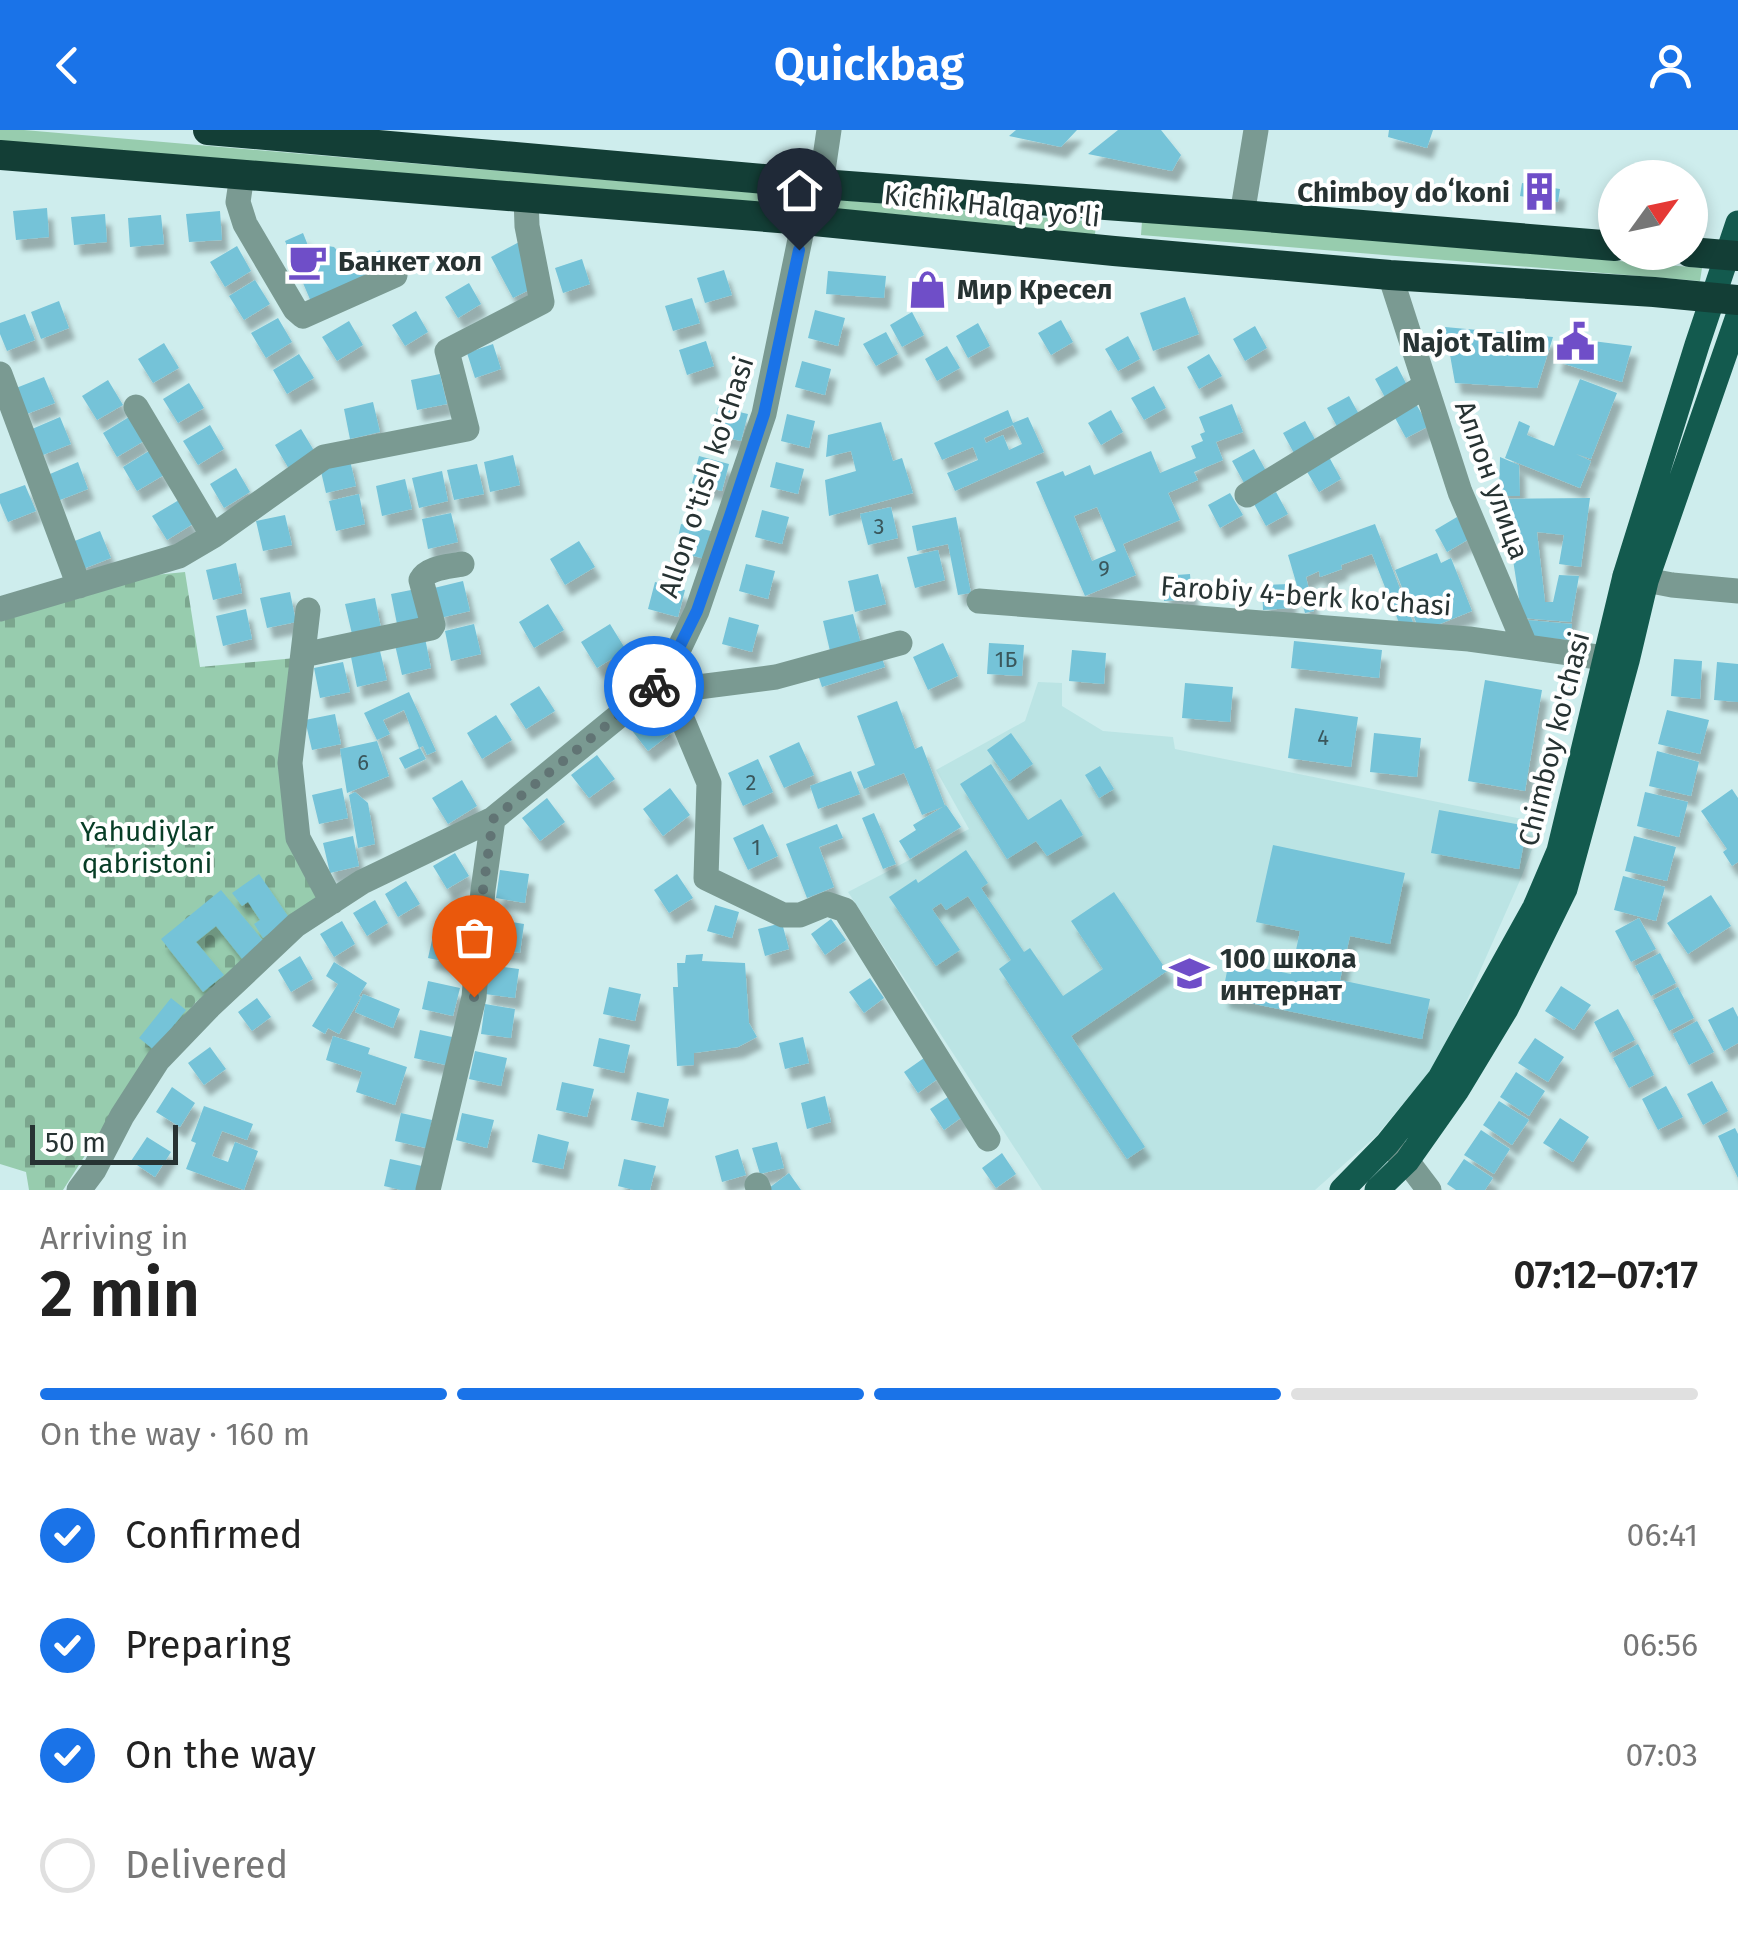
<!DOCTYPE html>
<meta charset="utf-8">
<style>
body{margin:0;font-family:"Fira Sans",sans-serif;background:#f6f6f6;color:#222;height:100vh;display:flex;flex-direction:column;font-size:38px;white-space:nowrap}
*{box-sizing:border-box;margin:0}
p{font-size:32px;color:#767676}
.icon{flex:none;width:55px;height:55px;fill:none;stroke:currentColor;stroke-width:2;stroke-linecap:round;stroke-linejoin:round}
.map{position:relative;height:1060px;overflow:hidden}
.details{display:flex;flex-direction:column;background:#fff;flex:1}
.details>*{flex:none}
.needle{width:65px;rotate:57deg}
.controls{position:absolute;left:1598px;top:30px;display:grid;gap:20px}
.controls a{display:grid;place-items:center;width:110px;height:110px;border-radius:50%;background:#fff;box-shadow:0 5px 15px #0003;font-size:50px}
.scale{position:absolute;left:30px;bottom:25px;width:148px;box-sizing:border-box;padding-left:10px;border:5px solid #273333;border-top:0;font-size:28px;line-height:35px;white-space:nowrap;color:#273333;-webkit-text-stroke:8px #fff;paint-order:stroke}
.pin{position:absolute;display:grid;place-items:center;width:85px;height:85px;color:#fff;margin:-102px -42px;border-radius:50% 50% 50% 0;rotate:-45deg;box-shadow:0 0 10px #0007}
.pin .icon{rotate:45deg}
.courier{position:absolute;display:grid;place-items:center;width:100px;height:100px;margin:-50px;border:8px solid #1a73e8;border-radius:50%;background:#fff;color:#222;box-shadow:0 2px 12px #0007}
.overview em{font-style:normal;font-weight:600}
.overview div{display:flex;flex-direction:column-reverse}
.overview{display:flex;align-items:center;justify-content:space-between;height:170px;padding:0 40px}
h1{font-size:65px;font-weight:600;line-height:75px}
.bar{display:grid;grid-template-columns:repeat(4,1fr);gap:15px 10px;align-content:center;height:120px;padding:0 40px}
.bar i{height:12px;border-radius:8px;background:#e0e0e0}
.bar .selected{background:#1a73e8}
.bar p{grid-column:span 4}
ol{padding:0 40px;list-style:none}
li{display:flex;align-items:center;gap:30px;height:110px}
li p{margin-inline-start:auto}
li .icon{padding:10px;border-radius:50%;background:#1a73e8;color:#fff;stroke-width:4}
li:last-child{color:#767676}
li i{width:55px;height:55px;border:5px solid #e0e0e0;border-radius:50%}
header{display:flex;justify-content:space-between;align-items:center;height:130px;padding:0 40px;background:#1a73e8;color:#fff;font-size:45px;font-weight:600}
.map>svg:first-child{display:block}
.built{fill:#bbe4e4}
.green{fill:#97ccae}
.cemetery{fill:url(#cemetery-stones)}
.building{fill:#75c3d8;fill-rule:evenodd;filter:url(#shadow)}
.lines{fill:none;stroke-linecap:round;stroke-linejoin:round}
.minor{stroke:#7a9a92;stroke-width:25}
.major{stroke:#135a4e;stroke-width:25}
.highway{stroke:#133e36;stroke-width:30}
.done{stroke:#617474;stroke-width:10;stroke-dasharray:0 18}
.route{stroke:#1a73e8;stroke-width:12}
.labels{text-anchor:middle;dominant-baseline:central;stroke-width:8;stroke-linejoin:round;paint-order:stroke}
.number-label{font-size:22px;fill:#3a575c}
.poi-label{font-size:28px;font-weight:bold;fill:#273333;stroke:#fff;text-anchor:start}
.street-label{font-size:28px;fill:#273333;stroke:#fff}
.park-label{font-size:28px;fill:#073d26;stroke:#fff}
</style>
<header><svg class="icon" aria-label="back" viewBox="0 0 24 24"><path d="M15 5l-7 7 7 7"/></svg>Quickbag<svg class="icon" aria-label="person" viewBox="0 0 24 24"><circle cx="12" cy="8" r="4"/><path d="M4 21q1-7 8-7t8 7"/></svg></header>
<div class="map">
<svg width="1738" height="1060" viewBox="0 0 1738 1060">
<defs>
<pattern id="cemetery-stones" width="16" height="16" patternUnits="userSpaceOnUse" patternTransform="scale(2.5)"><rect width="16" height="16" fill="#97ccae"/><path d="M2 7V4a2 2 0 0 1 4 0v3zM10 15v-3a2 2 0 0 1 4 0v3z" fill="#7ba68e"/></pattern>
<filter id="shadow"><feDropShadow dx="6" dy="11" stdDeviation="2.5" flood-color="#0004"/></filter>
</defs>
<rect width="100%" height="100%" fill="#ceeded"/>
<path class="built" d="M1038,552L1062,553V576L1103,601L1173,607L1175,619L1542,693L1521,748L1442,927L1376,1006L1315,1060H1042L848,762L969,699L936,640L1025,591Z"/>
<path class="green" d="M0,0H24L1096,92L1095,105L0,11Z
M1142,91L1702,138L1700,151L1141,105Z"/>
<path class="cemetery" d="M185,442L200,537L295,528L284,641L323,766L196,872L130,955L63,1060H29L26,1042L0,1034V485L135,447Z"/>
<path class="building" d="M1016,0H1077L1061,17L1009,6Z
M1118,0H1161L1181,25L1172,41L1088,24Z
M1389,0H1433L1427,18L1388,7Z
M1522,53L1560,59L1558,72L1520,66Z
M47,78L49,107L16,110L13,81Z
M220,81L222,110L189,112L186,84Z
M105,84L107,112L74,115L71,87Z
M161,85L164,114L130,117L128,88Z
M303,103L309,118L322,115L334,117L349,133L380,120L390,141L312,174L285,111Z
M521,111L537,156L513,168L491,127Z
M237,116L251,141L225,157L210,132Z
M582,129L590,154L563,163L555,138Z
M724,140L732,165L705,173L697,148Z
M828,141L886,146L884,168L826,164Z
M255,150L270,174L244,190L229,166Z
M469,153L481,174L458,188L445,167Z
M1185,167L1199,204L1153,221L1140,183Z
M692,168L700,193L673,201L665,176Z
M59,171L69,198L41,209L31,182Z
M815,180L845,188L838,216L808,208Z
M416,181L428,202L405,216L392,195Z
M912,182L924,205L902,217L890,195Z
M25,184L35,210L7,221L0,204V193Z
M278,188L292,212L266,228L251,203Z
M1061,190L1073,212L1051,225L1038,203Z
M349,191L363,215L337,231L322,207Z
M978,193L990,216L968,228L956,206Z
M1255,196L1267,218L1245,231L1233,209Z
M1445,197L1553,207L1537,258L1455,253Z
M886,202L898,224L876,236L863,214Z
M1128,206L1140,229L1118,241L1105,219Z
M1561,207L1632,216L1622,252L1555,231Z
M706,211L714,236L687,245L679,220Z
M164,213L179,238L153,253L138,229Z
M493,214L501,239L475,248L467,223Z
M947,216L960,238L937,251L925,229Z
M299,224L314,248L287,264L273,240Z
M1209,224L1222,246L1199,259L1187,237Z
M802,231L831,239L825,265L795,257Z
M1397,236L1409,259L1387,271L1375,249Z
M440,244L447,274L417,280L411,250Z
M44,247L55,273L27,284L16,258Z
M1580,249L1617,263L1591,329L1576,324L1591,331L1580,358L1505,328L1519,291L1530,296L1527,305L1554,316Z
M108,250L123,275L97,290L82,266Z
M189,253L204,278L178,293L163,269Z
M1154,256L1166,278L1144,290L1131,268Z
M1349,266L1361,288L1339,300L1327,278Z
M373,272L380,302L350,309L344,279Z
M1232,274L1243,302L1216,312L1223,330L1194,342L1198,350L1168,363L1180,390L1123,414L1136,445L1085,466L1036,352L1063,341L1065,346L1090,335L1094,345L1151,321L1160,343L1196,328L1191,316L1203,311L1200,304L1205,302L1199,287ZM1097,377L1116,421L1092,431L1074,386Z
M1416,274L1429,296L1406,308L1394,286Z
M718,277L748,284L741,311L711,304Z
M1008,280L1013,293L1028,287L1044,322L955,361L947,343L978,330L973,317L942,330L934,313ZM1013,295L1022,314L1009,320L1003,305L986,313L984,308Z
M1111,280L1123,302L1101,315L1088,293Z
M787,284L815,291L809,318L781,311Z
M60,287L71,314L43,325L32,299Z
M129,287L144,311L117,327L103,303Z
M1305,291L1317,313L1295,325L1283,303Z
M881,292L893,331L902,328L913,363L829,386L825,350L856,341L851,321L826,327L828,305Z
M210,295L224,319L198,335L183,311Z
M301,299L316,324L289,339L275,315Z
M1254,319L1266,341L1244,353L1232,331Z
M149,321L164,345L137,361L123,337Z
M513,325L520,355L490,362L484,332Z
M349,326L356,356L326,363L319,333Z
M699,326L729,334L722,361L692,353Z
M1329,327L1341,349L1319,362L1306,340Z
M1500,327L1519,335L1520,366H1499Z
M78,332L88,359L60,370L50,344Z
M776,332L804,339L798,364L770,357Z
M477,334L484,364L454,370L447,340Z
M236,338L250,362L224,378L210,354Z
M442,341L448,371L419,378L412,348Z
M405,349L412,379L382,386L376,356Z
M25,355L36,381L8,392L0,373V364Z
M1276,362L1288,384L1266,396L1254,374Z
M1230,363L1243,385L1220,398L1208,375Z
M359,364L365,394L336,401L329,371Z
M1590,368L1581,437L1559,434L1564,405L1537,402L1545,472H1553L1559,445L1579,446L1571,492L1522,488L1507,391L1496,392L1495,369Z
M179,370L193,394L167,410L152,386Z
M891,377L898,408L868,415L860,384Z
M762,380L789,387L782,414L755,407Z
M451,383L458,412L428,419L422,389Z
M285,385L292,415L263,421L256,391Z
M956,387L971,463L958,465L948,414L917,421L912,396Z
M1457,387L1469,409L1447,422L1435,400Z
M681,394L711,401L705,429L675,421Z
M1375,394L1416,500L1403,503L1372,424L1341,435L1342,439L1320,447L1319,441L1306,447L1314,481L1305,483L1288,425Z
M100,401L111,428L83,439L72,412Z
M579,411L595,437L565,455L550,429Z
M938,420L945,450L915,458L907,427Z
M1437,423L1441,433L1451,428L1472,481L1420,502L1395,440Z
M236,433L242,463L213,470L206,440Z
M746,434L775,441L768,469L739,461Z
M878,444L886,474L855,482L848,451Z
M1190,444L1192,469L1164,471L1163,446Z
M463,451L470,481L440,488L434,458Z
M655,452L685,460L678,487L648,479Z
M1290,454L1291,478L1263,480L1262,455Z
M421,458L427,488L397,494L391,464Z
M290,462L296,492L267,498L260,468Z
M375,468L381,498L352,504L345,474Z
M548,474L564,500L534,518L519,492Z
M246,479L252,509L223,516L216,486Z
M853,484L861,514L830,521L823,491Z
M729,487L759,495L752,522L722,514Z
M1527,490L1572,494L1571,510L1525,506Z
M474,494L481,524L451,531L445,501Z
M610,494L626,520L597,538L581,512Z
M425,508L431,538L402,545L395,515Z
M1294,511L1382,520L1379,548L1291,538Z
M943,513L958,546L928,560L913,527Z
M989,513L1024,515L1022,546L987,544Z
M879,519L885,537L822,557L816,539Z
M1072,520L1106,523L1104,554L1069,551Z
M380,521L387,550L357,557L351,527Z
M1674,529L1702,531L1700,569L1671,566Z
M343,532L350,562L320,568L314,538Z
M1717,532L1738,534V572L1714,570Z
M1485,550L1542,560L1525,661L1468,651Z
M1185,553L1233,557L1230,592L1182,588Z
M539,556L555,581L526,599L510,574Z
M409,562L436,621L427,625L423,616L419,618L404,580L383,590L390,604L377,610L364,583Z
M897,571L915,619L922,616L945,676L922,685L904,643L864,659L857,642L875,635L857,586Z
M655,578L673,602L648,621L630,598Z
M1295,578L1358,587L1351,637L1288,628Z
M1667,580L1709,590L1700,624L1658,614Z
M335,584L341,614L312,620L305,590Z
M496,585L512,610L482,629L467,603Z
M1011,603L1033,634L1009,651L987,620Z
M1374,603L1421,608L1417,647L1370,642Z
M377,611L389,646L347,663L340,619Z
M799,612L814,645L784,658L769,626Z
M420,618L426,629L405,639L399,628Z
M1657,621L1699,632L1691,666L1649,656Z
M597,625L615,649L589,668L571,645Z
M758,629L773,662L743,676L728,643Z
M991,634L1028,690L1061,669L1083,705L1047,726L1036,711L1007,729L960,654Z
M1100,636L1114,659L1099,668L1085,645Z
M851,641L860,664L818,679L810,656Z
M462,650L477,676L448,694L432,668Z
M342,658L348,688L319,694L312,665Z
M670,658L690,685L663,706L643,679Z
M1732,659L1738,668V732L1732,736L1723,722L1727,719L1701,681Z
M355,662L368,673L375,714L358,718L349,665Z
M1645,662L1688,672L1679,707L1637,696Z
M547,668L565,692L540,711L522,688Z
M946,675L961,697L910,729L899,711L916,700L913,695Z
M1439,680L1527,696L1519,739L1431,723Z
M874,683L896,734L883,739L862,688Z
M763,694L778,726L748,740L733,708Z
M837,694L843,708L819,717L834,757L807,768L786,714Z
M353,706L359,736L330,743L323,713Z
M1634,706L1676,717L1667,751L1625,741Z
M1273,715L1405,743L1390,814L1350,806L1340,850L1430,869L1422,909L1222,867L1229,831L1291,844L1300,801L1256,792Z
M966,720L988,753L981,758L1024,822L1030,818L1063,866L1103,839L1071,791L1114,762L1167,841L1071,906L1145,1017L1127,1029L999,839L1011,830L968,766L946,780L941,773L932,779L960,820L936,836L889,767L916,749L918,753Z
M455,723L469,746L447,759L433,736Z
M500,740L529,744L525,773L496,768Z
M259,744L290,789L263,808L254,794L260,790L248,772L242,776L232,763Z
M677,744L693,768L669,783L654,760Z
M1623,746L1665,757L1656,791L1614,780Z
M406,751L420,774L398,787L385,764Z
M221,760L265,813L243,830L216,796L196,812L224,845L203,862L161,809Z
M1711,765L1731,796L1688,824L1667,793Z
M375,770L388,793L367,806L353,783Z
M715,775L739,782L732,808L707,801Z
M1639,788L1656,819L1631,832L1615,801Z
M494,789L524,794L520,823L490,818Z
M831,789L846,810L825,825L811,804Z
M342,791L355,814L334,827L320,804Z
M782,793L789,819L765,826L758,799Z
M434,801L466,808L460,835L428,828Z
M1660,823L1676,853L1651,866L1635,836Z
M703,824L702,831L745,833L749,893L757,907L738,917L694,923V935L677,936L673,857H678L677,833H685L686,825Z
M300,826L313,849L291,862L278,840Z
M334,832L367,853L359,866L361,867L339,904L328,898L325,904L312,896L338,854L326,846Z
M489,835L519,839L515,868L485,864Z
M870,848L884,868L864,883L849,862Z
M428,851L460,858L453,886L422,879Z
M1561,856L1591,875L1574,900L1545,881Z
M609,857L641,864L635,891L603,884Z
M1678,857L1694,888L1669,901L1653,870Z
M363,864L400,879L393,898L355,882Z
M171,868L186,880L154,920L139,908Z
M257,868L271,887L252,901L238,882Z
M485,874L515,879L511,908L481,904Z
M1733,877L1738,887V913L1724,921L1708,890Z
M1618,879L1635,910L1610,923L1594,892Z
M1697,891L1714,922L1689,935L1673,904Z
M420,900L452,907L446,935L414,928Z
M333,906L370,918L368,924L407,937L395,975L356,962L362,942L326,930Z
M803,907L809,933L785,939L779,913Z
M599,908L630,915L624,943L593,936Z
M1535,908L1564,927L1548,952L1518,933Z
M1638,914L1654,945L1629,958L1613,928Z
M210,917L226,939L204,955L188,933Z
M475,921L507,928L501,956L469,949Z
M924,928L939,948L918,963L904,942Z
M1516,942L1545,961L1529,986L1500,967Z
M1712,951L1728,981L1703,995L1687,964Z
M562,952L594,959L587,987L556,980Z
M1666,956L1683,987L1658,1000L1642,969Z
M172,957L195,973L180,997L156,982Z
M637,962L669,969L663,997L631,990Z
M951,965L965,985L944,1000L930,979Z
M825,966L831,992L807,999L801,973Z
M1499,971L1529,990L1512,1015L1483,995Z
M204,976L253,994L247,1010L222,1001L212,1026L228,1032L235,1012L258,1021L244,1060L186,1039L196,1013L191,1011Z
M401,983L432,990L426,1018L395,1011Z
M462,983L494,990L487,1018L456,1010Z
M1560,988L1589,1007L1573,1032L1543,1013Z
M1735,998L1738,1004V1048L1718,1006Z
M1481,1000L1510,1019L1494,1044L1464,1025Z
M538,1004L569,1012L563,1039L532,1032Z
M147,1007L171,1022L155,1047L131,1031Z
M777,1012L784,1038L760,1044L752,1018Z
M738,1019L746,1045L722,1052L715,1026Z
M1002,1023L1016,1044L996,1058L982,1038Z
M390,1029L422,1036L417,1060H401L384,1056Z
M624,1029L656,1036L650,1060H634L618,1056Z
M1464,1029L1493,1048L1485,1060H1456L1447,1054Z
M789,1043L801,1060H770L769,1058Z"/>
<g class="lines">
<path class="minor" d="M242,45L238,72L245,94L295,179L303,186L395,145
M821,54L829,0
M1242,85L1256,0
M1390,145L1460,362L1525,515
M0,244L79,456
M136,277L213,406
M1247,365L1425,256
M1625,446L1672,455L1738,461
M979,471L1469,509L1626,531
M0,479L179,426L213,406L324,327L467,299L447,221L542,172L527,96L526,67
M308,480L290,633L298,708L332,772
M303,525L431,498L433,495L421,450C428,437 449,437 462,434
M665,548L709,653L706,748L783,785H800L827,774L845,780L988,1009
M665,548L690,558L776,547L900,513
M1391,1017L1407,1031L1429,1060
M757,1055L759,1060
M79,1060L94,1040L122,986L158,930L209,877L296,795L362,752L493,689L665,548L697,481L764,284L804,90
M428,1060L474,867L483,760L493,689"/>
<path class="major" d="M1342,1060L1387,1014L1440,948L1535,777L1559,721L1625,446L1697,215L1738,93
M1377,1060L1407,1031L1457,960L1506,879L1565,759L1627,531L1646,451L1738,186"/>
<path class="highway" d="M208,0L821,54L1242,85L1615,116
M0,25L804,90L1114,121L1390,145L1654,162L1738,170
M1690,122L1738,126"/>
</g>
<g class="lines">
<path class="done" d="M474,867L483,760L493,689L654,556"/>
<path class="route" d="M654,556L664,548L697,481L730,386L764,284L799,120"/>
</g>
<defs>
<symbol id="building-bare" viewBox="-9 -9 18 18"><path d="M-4-6H4V6H1V3H-1V6H-4ZM-2.5-4.3h1.7v1.8h-1.7ZM.8-4.3h1.7v1.8H.8ZM-2.5-1h1.7V.8h-1.7ZM.8-1h1.7V.8H.8Z" fill="#6f4ec8" stroke="#fff" stroke-width="2.5" paint-order="stroke"/></symbol>
<symbol id="cafe-bare" viewBox="-9 -9 18 18"><path d="M-5.5-4.5H6V0H3Q3 3.5 0 3.5H-2.5Q-5.5 3.5-5.5 0ZM3-3.2v2h1.7v-2ZM-6 4.5H4V6H-6Z" fill="#6f4ec8" stroke="#fff" stroke-width="2.5" paint-order="stroke"/></symbol>
<symbol id="shop-bare" viewBox="-9 -9 18 18"><path d="M-5-2.5h2.3a2.7 3.5 0 0 1 5.4 0H5L5.5 6h-11ZM-1.5-2.5h3a1.5 2.3 0 0 0-3 0Z" fill="#6f4ec8" stroke="#fff" stroke-width="2.5" paint-order="stroke"/></symbol>
<symbol id="civic-bare" viewBox="-9 -9 18 18"><path d="M-.6-6.5H3V-4.5H.6V-3L4-1V1h2V6H-6V1h2V-1L-.6-3ZM-1.2 2.5V6h2.4V2.5Z" fill="#6f4ec8" stroke="#fff" stroke-width="2.5" paint-order="stroke"/></symbol>
<symbol id="school-bare" viewBox="-9 -9 18 18"><path d="M0-5L7-2L0 1L-7-2ZM-4 1L0 2.5L4 1V4Q0 6-4 4Z" fill="#6f4ec8" stroke="#fff" stroke-width="2.5" paint-order="stroke"/></symbol>
</defs>
<g fill-rule="evenodd">
<use href="#building-bare" x="1512" y="34" width="55" height="55"/>
<use href="#cafe-bare" x="280" y="104" width="55" height="55"/>
<use href="#shop-bare" x="900" y="132" width="55" height="55"/>
<use href="#civic-bare" x="1548" y="184" width="55" height="55"/>
<use href="#school-bare" x="1162" y="816" width="55" height="55"/>
</g>
<g class="labels">
<g class="number-label">
<text x="879" y="396">3</text>
<text x="1104" y="438">9</text>
<text x="1006" y="529">1Б</text>
<text x="1323" y="607">4</text>
<text x="363" y="632">6</text>
<text x="751" y="652">2</text>
<text x="756" y="717">1</text>
</g>
<g class="poi-label">
<text x="1510" y="62" text-anchor="end">Chimboy doʻkoni</text>
<text x="338" y="131">Банкет хол</text>
<text x="957" y="159">Мир Кресел</text>
<text x="1546" y="212" text-anchor="end">Najot Talim</text>
<text x="1220" y="828">100 школа<tspan x="1220" dy="32">интернат</tspan></text>
</g>
<g class="street-label">
<text transform="translate(992 76) rotate(6)">Kichik Halqa yo'li</text>
<text transform="translate(706 347) rotate(-72)">Allon o'tish ko'chasi</text>
<text transform="translate(1492 350) rotate(70)">Аллон улица</text>
<text transform="translate(1306 466) rotate(4)">Farobiy 4-berk ko'chasi</text>
<text transform="translate(1554 609) rotate(-76)">Chimboy ko'chasi</text>
</g>
<g class="park-label">
<text x="147" y="701">Yahudiylar<tspan x="147" dy="32">qabristoni</tspan></text>
</g>
</g>
</svg>
<div class="controls">
<a><svg class="needle" viewBox="-14 -14 28 28"><path d="M0-13l5 13h-10z" fill="#e53935"/><path d="M0 13l5-13h-10z" fill="#767676"/></svg></a>
</div>
<div class="scale">50 m</div>
<div class="pin" style="left:474px;top:867px;background:#ea580c"><svg class="icon" aria-label="bag" viewBox="0 0 24 24"><path d="M5 8h14l-1 12H6zM9 8a3 3 0 0 1 6 0"/></svg></div>
<div class="pin" style="left:799px;top:120px;background:#1f2937"><svg class="icon" aria-label="home" viewBox="0 0 24 24"><path d="M3 11l9-7 9 7M6 9v11h12V9"/></svg></div>
<div class="courier" style="left:654px;top:556px"><svg class="icon" aria-label="bike" viewBox="0 0 24 24"><circle cx="6" cy="16" r="4"/><circle cx="18" cy="16" r="4"/><path d="M6 16l4-8h5l3 8M10 8l3 8H6M13 5h3"/></svg></div>
</div>
<section class="details">
<div class="overview"><div><h1>2 min</h1><p>Arriving in</p></div><em>07:12–07:17</em></div>
<div class="bar"><i class="selected"></i><i class="selected"></i><i class="selected"></i><i></i><p>On the way · 160 m</p></div>
<ol>
<li><svg class="icon" aria-label="check" viewBox="0 0 24 24"><path d="M5 12l5 5 9-10"/></svg>Confirmed<p>06:41</p></li>
<li><svg class="icon" aria-label="check" viewBox="0 0 24 24"><path d="M5 12l5 5 9-10"/></svg>Preparing<p>06:56</p></li>
<li><svg class="icon" aria-label="check" viewBox="0 0 24 24"><path d="M5 12l5 5 9-10"/></svg>On the way<p>07:03</p></li>
<li><i></i>Delivered</li>
</ol>
</section>
